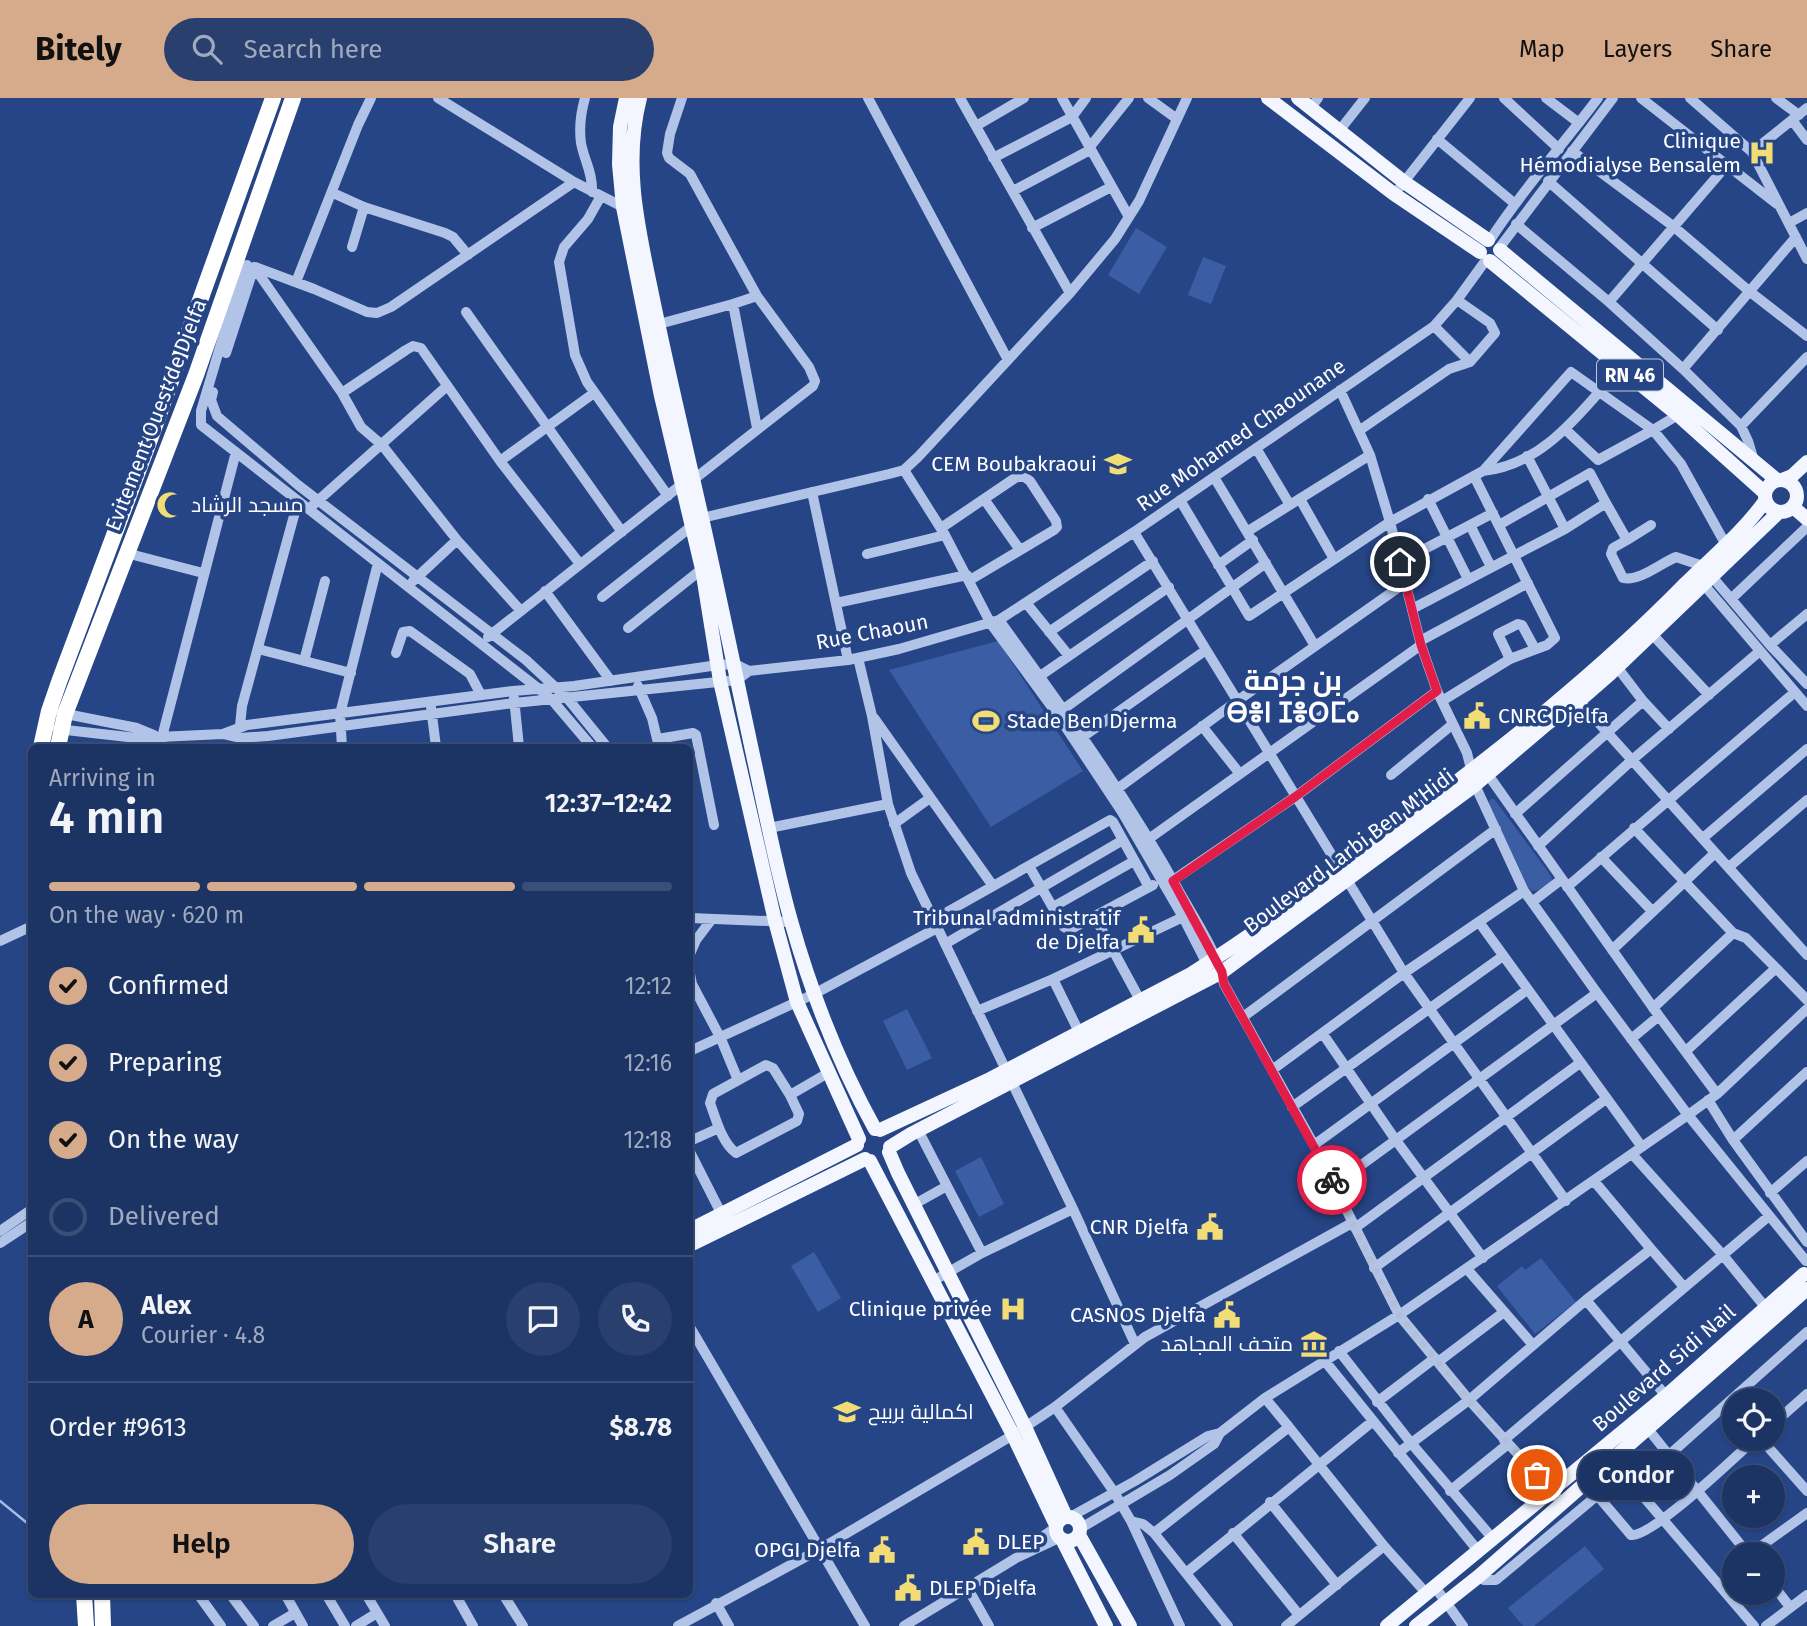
<!DOCTYPE html>
<meta charset="utf-8">
<style>
body{margin:0;font-family:"Fira Sans",Cairo,"Noto Sans Tifinagh",sans-serif;background:#293f6d;color:#f1f3f6;height:100vh;display:flex;flex-direction:column;font-size:26px;white-space:nowrap}
*{box-sizing:border-box;margin:0}
p{font-size:23px;color:#a0aabf}
.icon{flex:none;width:38px;height:38px;fill:none;stroke:currentColor;stroke-width:2;stroke-linecap:round;stroke-linejoin:round}
.map{position:relative;flex:1;overflow:hidden}
.drawer{position:absolute;left:28px;top:646px;width:665px;height:854px;display:flex;flex-direction:column;background:#1c3464;border-radius:10px;box-shadow:0 2px 5px #0004,0 0 0 2px #3a4f78}
.drawer>*{flex:none}
.tools{position:absolute;left:1722px;top:1290px;display:grid;gap:14px}
.tools a{display:grid;place-items:center;width:63px;height:63px;border-radius:50%;background:#1c3464;box-shadow:0 2px 5px #0004,0 0 0 2px #3a4f78;font-size:35px}
.pin{position:absolute;display:grid;place-items:center;width:60px;height:60px;color:#fff;margin:-30px;border:4px solid #fff;border-radius:50%;box-shadow:0 2px 7px #0007}
.courier{position:absolute;display:grid;place-items:center;width:70px;height:70px;margin:-35px;border:5px solid #e11d48;border-radius:50%;background:#fff;color:#222;box-shadow:0 2px 9px #0007}
.bubble{position:absolute;height:49px;border-radius:24px;background:#1c3464;box-shadow:0 2px 5px #0004,0 0 0 2px #3a4f78;font-size:23px;font-weight:600;line-height:49px;text-align:center}
.overview em{font-style:normal;font-weight:600}
.overview div{display:flex;flex-direction:column-reverse}
.overview{display:flex;align-items:center;justify-content:space-between;height:119px;padding:0 21px}
h1{font-size:46px;font-weight:600;line-height:52px}
.bar{display:grid;grid-template-columns:repeat(4,1fr);gap:10px 7px;align-content:center;height:84px;padding:0 21px}
.bar i{height:9px;border-radius:5px;background:#3a4f78}
.bar .selected{background:#d6ab8b}
.bar p{grid-column:span 4}
.line{display:flex;align-items:center;gap:18px;padding:0 21px;border-top:2px solid #3a4f78}
.line div{flex:1}
.round{display:grid;place-items:center;flex:none;width:74px;height:74px;border-radius:37px;background:#293f6d}
ol{padding:0 21px;list-style:none}
li{display:flex;align-items:center;gap:21px;height:77px}
li p{margin-inline-start:auto}
li .icon{padding:7px;border-radius:50%;background:#d6ab8b;color:#111;stroke-width:4}
li:last-child{color:#a0aabf}
li i{width:38px;height:38px;border:4px solid #3a4f78;border-radius:50%}
.primary-button{display:flex;gap:14px;margin-top:auto;padding:14px 21px}
.primary-button a{flex:1;height:80px;border-radius:42px;background:#d6ab8b;color:#111;font-size:28px;font-weight:600;line-height:80px;text-align:center}
.primary-button a+a{background:#293f6d;color:#f1f3f6}
header{display:flex;align-items:center;gap:42px;box-sizing:border-box;height:98px;padding:0 35px;background:#d6ab8b;color:#111}
header strong{font-size:33px}
nav{display:flex;gap:38px;margin-inline-start:auto;font-size:24px}
.search{width:490px;height:63px;background:#293f6d;display:flex;align-items:center;gap:18px;box-sizing:border-box;padding:0 24px;border-radius:38px;color:#a0aabf;font-size:26px}
.map>svg:first-child{display:block}
.green{fill:#3a5da3}
.lines{fill:none;stroke-linecap:round;stroke-linejoin:round}
.stream{stroke:#a5bde9;stroke-width:2.5}
.minor{stroke:#b1c4e8;stroke-width:10}
.major{stroke:#f3f6fe;stroke-width:14}
.highway{stroke:#fff;stroke-width:16}
.done{stroke:#b3bed5;stroke-width:7;stroke-dasharray:0 12.6}
.route{stroke:#e11d48;stroke-width:9}
.labels{text-anchor:middle;dominant-baseline:central;stroke-width:7;stroke-linejoin:round;paint-order:stroke}
.shield{fill:#264586;stroke:#bec7db;stroke-width:2}
.shield-label{font-size:19px;font-weight:bold;fill:#fff}
.poi-label{font-size:21px;fill:#fff;stroke:#264586;text-anchor:end}
.street-label{font-size:21px;fill:#fff;stroke:#264586}
.district-label{font-size:28px;font-weight:bold;fill:#fff;stroke:#264586}
</style>
<header>
<strong>Bitely</strong>
<div class="search"><svg class="icon" aria-label="search" viewBox="0 0 24 24"><circle cx="10" cy="10" r="6"/><path d="M15 15l6 6"/></svg>Search here</div>
<nav><a>Map</a><a>Layers</a><a>Share</a></nav>
</header>
<div class="map">
<svg width="1807" height="1528" viewBox="0 0 1807 1528">
<rect width="100%" height="100%" fill="#264586"/>
<path class="green" d="M1136,130L1167,149L1139,196L1108,177Z
M1203,159L1226,168L1211,206L1188,197Z
M998,543L1083,673L991,729L889,572Z
M1491,701H1494L1547,772L1552,780L1551,785L1541,792L1532,793L1528,789L1488,704Z
M907,911L932,960L907,972L883,923Z
M981,1059L1004,1106L979,1119L955,1073Z
M814,1154L841,1200L818,1214L791,1168Z
M1541,1160L1576,1204L1535,1236L1497,1188L1522,1168L1525,1172Z
M1585,1448L1604,1471L1534,1528H1523L1508,1510Z"/>
<g class="lines">
<path class="stream" d="M0,1403L32,1429"/>
<path class="minor" d="M438,0L574,84L623,109
M585,0C581,14 579,30 581,45C584,62 593,75 592,94
M682,0L670,36L667,55L669,60L690,76L757,198L809,269L815,283L813,288L693,382
M868,0L1008,262
M960,0L1070,195
M1062,0L1129,119
M1148,0L1177,21
M1504,0L1559,51
M1546,0L1579,25
M1641,0L1777,106
M1690,0L1752,54L1807,161
M1776,0L1799,17
M1311,10L1318,0
M1792,22L1807,42
M976,28L1024,0
M1339,33L1365,0
M1437,41L1514,105
M1089,50L1129,0
M1572,53L1673,128L1749,193L1807,238
M1752,54L1807,10
M993,60L1072,19L1086,0
M1548,83L1718,232
M1400,89L1470,0
M1013,93L1090,52
M333,95L364,109L445,135L453,139L468,157
M601,98L588,121L564,149L559,164L575,257L587,284L668,398
M1789,125L1807,115
M1516,126L1609,204L1683,271L1741,328L1748,343L1754,363
M1032,130L1111,89
M1490,142C1522,92 1562,48 1598,0
M352,149L364,109
M1500,149L1613,0
M247,167L232,209L201,313V327L539,591L552,602L592,649
M254,169L342,295L406,252L413,248L421,250L500,363L580,466
M255,169L314,191L367,214L377,215L391,209L574,84
M296,184L358,27L371,0
M1609,204L1726,68
M466,214L622,434
M659,226L733,206
M1434,228L1470,264
M226,255L254,169
M1683,271L1796,139
M1340,292L1370,357L1390,424L1421,547L1437,593L1467,655L1475,687L1524,793L1597,895L1688,1017L1806,1163
M213,294L211,302L217,318L298,387L526,562L568,601L607,649
M342,295L361,329L382,347L457,442L521,513
M1741,328L1807,259
M757,330L733,206L757,198
M1360,332L1449,271L1470,264L1495,235L1490,225L1457,202
M1566,332L1598,362L1653,332L1681,366L1726,447
M1256,350L1290,407
M1527,358L1565,431
M500,363L594,295
M904,372L945,437L991,526L1057,616L1122,714L1183,819L1209,870
M1483,373C1534,368 1569,329 1600,293
M1214,379L1315,548
M812,394L848,562
M984,401L1020,452
M1300,401L1334,461
M1428,401L1468,481
M1180,402L1249,518L1390,424L1483,373L1571,274L1653,332L1678,317
M1606,405L1627,442L1651,427
M313,407L447,288
M1470,427L1491,469
M941,430L1015,380L1023,378L1030,383L1056,423L1057,429L1054,432L970,482
M1248,433L1370,357
M1134,434L1404,875L1566,1103
M1627,442L1613,450L1611,456L1623,480C1639,484 1661,465 1676,459L1703,468L1770,547L1807,586
M126,455L203,475
M867,456L945,437
M1400,464L1493,415
M1218,467L1253,442
M1699,481L1807,608
M413,483L457,442
M545,493L611,583
M602,499L702,420L889,376L904,372L918,359L1070,195L1115,141L1139,103L1187,0
M1731,501L1807,429
M836,505L967,477
M1027,506L1069,558
M1412,511L1565,431L1606,405L1590,375L1499,427
M999,522C1065,613 1126,697 1180,795C1196,823 1217,854 1224,886L1314,1047L1399,1217L1469,1302L1562,1405
M628,530L702,471
M1049,534L1153,463
M1651,535L1709,597
M488,539L681,387
M1420,543L1528,485
M1770,547L1807,516
M258,551L351,575
M396,555L403,534L410,533L470,576L481,597
M858,560L872,618L888,706L911,775L1073,1111L1135,1246
M1510,561L1498,536L1518,526L1522,527L1535,551
M304,563L325,483
M1040,578L1169,489
M638,588L652,620L659,649
M514,600L519,649
M1442,603L1510,561L1547,547L1555,540L1474,378
M1579,603L1807,857
M1643,603L1669,631
M431,609L436,649
M61,615L137,630L154,637
M1058,615L1266,465
M874,620L993,788
M240,628L242,608L298,403
M1202,628L1240,676
M57,631L137,640L223,636L240,640L268,638L514,605L737,582L749,573L848,562L899,551L999,522L1134,434L1434,228L1457,202L1486,162
M223,636L247,627L513,593L574,588L718,567L735,566L749,573
M1084,638L1206,552
M658,641L693,635L696,637L714,727
M162,649V639L236,354
M342,649L340,616L378,465
M1484,671L1659,918L1717,996
M1391,677L1453,626
M1113,694L1237,603L1405,485
M1515,716L1643,603L1617,569
M894,726L930,700
M769,730L888,706
M1634,730L1733,835L1653,910
M1150,740L1421,547
M1703,740L1807,651
M1538,748L1632,662L1760,553
M1601,759L1652,813
M1029,768L1064,829L1069,832L1153,787
M1729,769L1807,702
M1169,785L1295,699L1437,593
M1567,789L1795,594
M1532,804L1562,781
M1053,809L1134,763
M1095,819L1140,902
M690,820L791,824
M933,822L1110,722L1113,724L1149,789
M1479,824L1642,1049
M0,843L32,828
M945,846L1123,742
M1612,852L1715,755
M690,856L696,842L712,821
M1776,870L1807,902
M690,876L692,886L721,941L738,982
M1053,881L1079,934
M977,913L1053,881L1183,819
M1243,919L1496,731
M1323,936L1395,1041L1483,1160
M1631,941L1659,918
M690,953L814,896L937,830
M1686,953L1776,870L1746,840L1733,835
M1272,972L1404,875L1524,793
M790,997L799,1016L797,1023L736,1055C722,1045 716,1021 710,1005L713,996L766,967L773,970L790,997L828,975
M1708,1002L1733,1042L1807,1144
M1292,1009L1503,858
M918,1032L947,1088
M1733,1042L1807,974
M690,1043L719,1030
M1314,1047L1527,892
M690,1054L722,1117
M1632,1056L1722,1156L1766,1210
M1334,1087L1597,895
M1770,1095L1807,1063
M913,1107L947,1088L982,1155
M1355,1130L1580,965
M0,1133L32,1111
M0,1145L32,1124
M1651,1151L1684,1189
M1374,1170L1606,1001
M1467,1171L1533,1247
M933,1183L982,1155L1073,1111
M1586,1202L1666,1298
M690,1229L865,1528
M1339,1253L1411,1345L1494,1442
M1324,1262L1479,1454
M1438,1264L1504,1214
M1377,1304L1435,1260
M1055,1309L1114,1394L1131,1423L1180,1528
M1773,1326L1807,1296
M1289,1329L1384,1448L1427,1496
M1648,1331L1748,1456
M1760,1340L1807,1393
M1504,1342L1769,1118
M1398,1355L1469,1302L1586,1202L1651,1151L1594,1083
M1668,1358L1807,1234
M1612,1362L1754,1528
M1450,1393L1508,1346
M1597,1397L1631,1437C1651,1440 1736,1358 1756,1340
M1270,1404L1337,1487
M1070,1419L1135,1383L1208,1338L1220,1335
M1131,1423L1143,1426L1154,1435L1228,1528
M1081,1430L1170,1377L1214,1346L1220,1335L1265,1300L1399,1217L1688,1017L1717,996L1807,911
M1154,1435L1289,1329L1265,1300
M1233,1435L1299,1517
M1023,1452L1055,1430
M1750,1456L1807,1415
M1186,1475L1373,1323
M1479,1478L1484,1482H1496L1624,1375
M1773,1487L1790,1509
M967,1489L989,1528
M1435,1489L1463,1528
M198,1496L221,1528
M230,1496L254,1528
M285,1496L303,1528
M326,1496L345,1528
M366,1496L385,1528
M455,1496L473,1528
M503,1496L523,1528
M716,1505L729,1528
M273,1528L295,1515
M356,1528L377,1515
M678,1528L820,1451L1013,1337L1055,1309L1145,1239L1352,1125
M904,1528L1016,1460L1059,1440
M1286,1528L1384,1448
M1766,1528L1807,1497"/>
<path class="major" d="M626,0L620,29L619,66L623,109L661,298L702,471L720,583L775,823L797,904L859,1041
M640,0C622,70 640,137 654,206C669,278 686,349 702,420C721,504 738,588 756,671C767,722 777,773 791,823C811,894 839,966 875,1031
M1268,0L1394,96L1480,154
M1298,0L1404,84L1488,142
M1500,152L1777,382
M1490,163L1678,317L1765,395
M1765 398a16 16 0 1 1 32 0a16 16 0 1 1-32 0Z
M1782,382L1792,378L1807,364
M1793,409L1807,421
M880,1032L990,981L1191,876C1264,830 1333,777 1402,725C1501,651 1598,575 1685,486C1712,459 1743,434 1765,403
M890,1049L911,1036L1222,874L1475,687L1548,625L1579,603L1610,576L1779,414
M889,1054L898,1075L1025,1329L1066,1419
M870,1063L1013,1337L1056,1427
M690,1132L857,1047
M690,1147L865,1061
M1056 1431a12 12 0 1 1 24 0a12 12 0 1 1-24 0Z
M1079,1437L1130,1528
M1063,1443L1106,1528
M1387,1528L1666,1298L1804,1176
M1416,1528L1479,1478L1807,1191"/>
<path class="highway" d="M41,649L49,613L59,584L149,344L273,0
M58,649L65,616L196,277L293,0
M84,1496L86,1528
M102,1496L103,1528"/>
</g>
<g class="lines">
<path class="done" d="M1332,1082L1374,1170L1399,1217L1469,1302L1537,1377"/>
<path class="route" d="M1332,1082L1224,886L1222,874L1173,783L1295,699L1437,593L1421,547L1400,464"/>
</g>
<defs>
<symbol id="hospital-bare" viewBox="-9 -9 18 18"><path d="M-5-5h3v3.5h4V-5h3V5h-3V1.5h-4V5h-3Z" fill="#f1dc76" stroke="#264586" stroke-width="2.5" paint-order="stroke"/></symbol>
<symbol id="school-bare" viewBox="-9 -9 18 18"><path d="M0-5L7-2L0 1L-7-2ZM-4 1L0 2.5L4 1V4Q0 6-4 4Z" fill="#f1dc76" stroke="#264586" stroke-width="2.5" paint-order="stroke"/></symbol>
<symbol id="mosque-bare" viewBox="-9 -9 18 18"><path d="M3.5-4.9A6 6 0 1 0 3.5 4.9A5 5 0 1 1 3.5-4.9Z" fill="#f1dc76" stroke="#264586" stroke-width="2.5" paint-order="stroke"/></symbol>
<symbol id="civic-bare" viewBox="-9 -9 18 18"><path d="M-.6-6.5H3V-4.5H.6V-3L4-1V1h2V6H-6V1h2V-1L-.6-3ZM-1.2 2.5V6h2.4V2.5Z" fill="#f1dc76" stroke="#264586" stroke-width="2.5" paint-order="stroke"/></symbol>
<symbol id="stadium-bare" viewBox="-9 -9 18 18"><path d="M0-5a6.5 5 0 1 0 0 10a6.5 5 0 1 0 0-10ZM-3.5-1.8h7v3.6h-7Z" fill="#f1dc76" stroke="#264586" stroke-width="2.5" paint-order="stroke"/></symbol>
<symbol id="museum-bare" viewBox="-9 -9 18 18"><path d="M0-6L6-3V-2H-6V-3ZM-5-1h2V3h-2ZM-1-1h2V3h-2ZM3-1h2V3H3ZM-6 4H6V6H-6Z" fill="#f1dc76" stroke="#264586" stroke-width="2.5" paint-order="stroke"/></symbol>
</defs>
<g fill-rule="evenodd">
<use href="#hospital-bare" x="1743" y="36" width="38" height="38"/>
<use href="#school-bare" x="1099" y="347" width="38" height="38"/>
<use href="#mosque-bare" x="151" y="388" width="38" height="38"/>
<use href="#civic-bare" x="1458" y="599" width="38" height="38"/>
<use href="#stadium-bare" x="967" y="604" width="38" height="38"/>
<use href="#civic-bare" x="1122" y="813" width="38" height="38"/>
<use href="#civic-bare" x="1191" y="1110" width="38" height="38"/>
<use href="#hospital-bare" x="994" y="1192" width="38" height="38"/>
<use href="#civic-bare" x="1208" y="1198" width="38" height="38"/>
<use href="#museum-bare" x="1295" y="1227" width="38" height="38"/>
<use href="#school-bare" x="828" y="1295" width="38" height="38"/>
<use href="#civic-bare" x="957" y="1425" width="38" height="38"/>
<use href="#civic-bare" x="863" y="1433" width="38" height="38"/>
<use href="#civic-bare" x="889" y="1471" width="38" height="38"/>
</g>
<g class="labels">
<rect class="shield" x="1597" y="261.5" width="66" height="31" rx="5"/>
<g class="shield-label">
<text x="1630" y="277">RN 46</text>
</g>
<g class="poi-label">
<text x="1741" y="43">Clinique<tspan x="1741" dy="24">Hémodialyse Bensalem</tspan></text>
<text x="1097" y="366">CEM Boubakraoui</text>
<text x="191" y="407" text-anchor="start">مسجد الرشاد</text>
<text x="1498" y="618" text-anchor="start">CNRC Djelfa</text>
<text x="1007" y="623" text-anchor="start">Stade Ben Djerma</text>
<text x="1120" y="820">Tribunal administratif<tspan x="1120" dy="24">de Djelfa</tspan></text>
<text x="1189" y="1129">CNR Djelfa</text>
<text x="992" y="1211">Clinique privée</text>
<text x="1206" y="1217">CASNOS Djelfa</text>
<text x="1293" y="1246">متحف المجاهد</text>
<text x="868" y="1314" text-anchor="start">اكمالية بربيح</text>
<text x="997" y="1444" text-anchor="start">DLEP</text>
<text x="861" y="1452">OPGI Djelfa</text>
<text x="929" y="1490" text-anchor="start">DLEP Djelfa</text>
</g>
<g class="street-label">
<text transform="translate(156 317) rotate(-69)">Evitement Ouest de Djelfa</text>
<text transform="translate(1241 337) rotate(-35)">Rue Mohamed Chaounane</text>
<text transform="translate(872 534) rotate(-11)">Rue Chaoun</text>
<text transform="translate(1349 753) rotate(-37)">Boulevard Larbi Ben M'Hidi</text>
<text transform="translate(1664 1270) rotate(-41)">Boulevard Sidi Nail</text>
</g>
<g class="district-label">
<text x="1293" y="582">بن جرمة<tspan x="1293" dy="32">ⴱⴻⵏ ⵊⴻⵔⵎⴰ</tspan></text>
</g>
</g>
</svg>
<div class="tools">
<a><svg class="icon" aria-label="locate" viewBox="0 0 24 24"><circle cx="12" cy="12" r="6"/><path d="M12 2v4M12 18v4M2 12h4M18 12h4"/></svg></a>
<a>+</a>
<a>−</a>
</div>
<div class="pin" style="left:1537px;top:1377px;background:#ea580c"><svg class="icon" aria-label="bag" viewBox="0 0 24 24"><path d="M5 8h14l-1 12H6zM9 8a3 3 0 0 1 6 0"/></svg></div>
<div class="pin" style="left:1400px;top:464px;background:#1f2937"><svg class="icon" aria-label="home" viewBox="0 0 24 24"><path d="M3 11l9-7 9 7M6 9v11h12V9"/></svg></div>
<div class="courier" style="left:1332px;top:1082px"><svg class="icon" aria-label="bike" viewBox="0 0 24 24"><circle cx="6" cy="16" r="4"/><circle cx="18" cy="16" r="4"/><path d="M6 16l4-8h5l3 8M10 8l3 8H6M13 5h3"/></svg></div>
<div class="bubble" style="left:1578px;top:1353px;width:116px">Condor</div>
<section class="drawer">
<div class="overview"><div><h1>4 min</h1><p>Arriving in</p></div><em>12:37–12:42</em></div>
<div class="bar"><i class="selected"></i><i class="selected"></i><i class="selected"></i><i></i><p>On the way · 620 m</p></div>
<ol>
<li><svg class="icon" aria-label="check" viewBox="0 0 24 24"><path d="M5 12l5 5 9-10"/></svg>Confirmed<p>12:12</p></li>
<li><svg class="icon" aria-label="check" viewBox="0 0 24 24"><path d="M5 12l5 5 9-10"/></svg>Preparing<p>12:16</p></li>
<li><svg class="icon" aria-label="check" viewBox="0 0 24 24"><path d="M5 12l5 5 9-10"/></svg>On the way<p>12:18</p></li>
<li><i></i>Delivered</li>
</ol>
<div class="line" style="height:126px"><b class="round" style="background:#d6ab8b;color:#111">A</b><div><b>Alex</b><p>Courier · 4.8</p></div><a class="round"><svg class="icon" aria-label="chat" viewBox="0 0 24 24"><path d="M4 5h16v11H9l-5 4z"/></svg></a><a class="round"><svg class="icon" aria-label="phone" viewBox="0 0 24 24"><path d="M5 4h4l2 5-3 2q2 4 5 5l2-3 5 2v4C11 20 4 13 5 4z"/></svg></a></div>
<div class="line" style="height:91px"><div>Order #9613</div><b>$8.78</b></div>
<div class="primary-button"><a>Help</a><a>Share</a></div>
</section>
</div>
